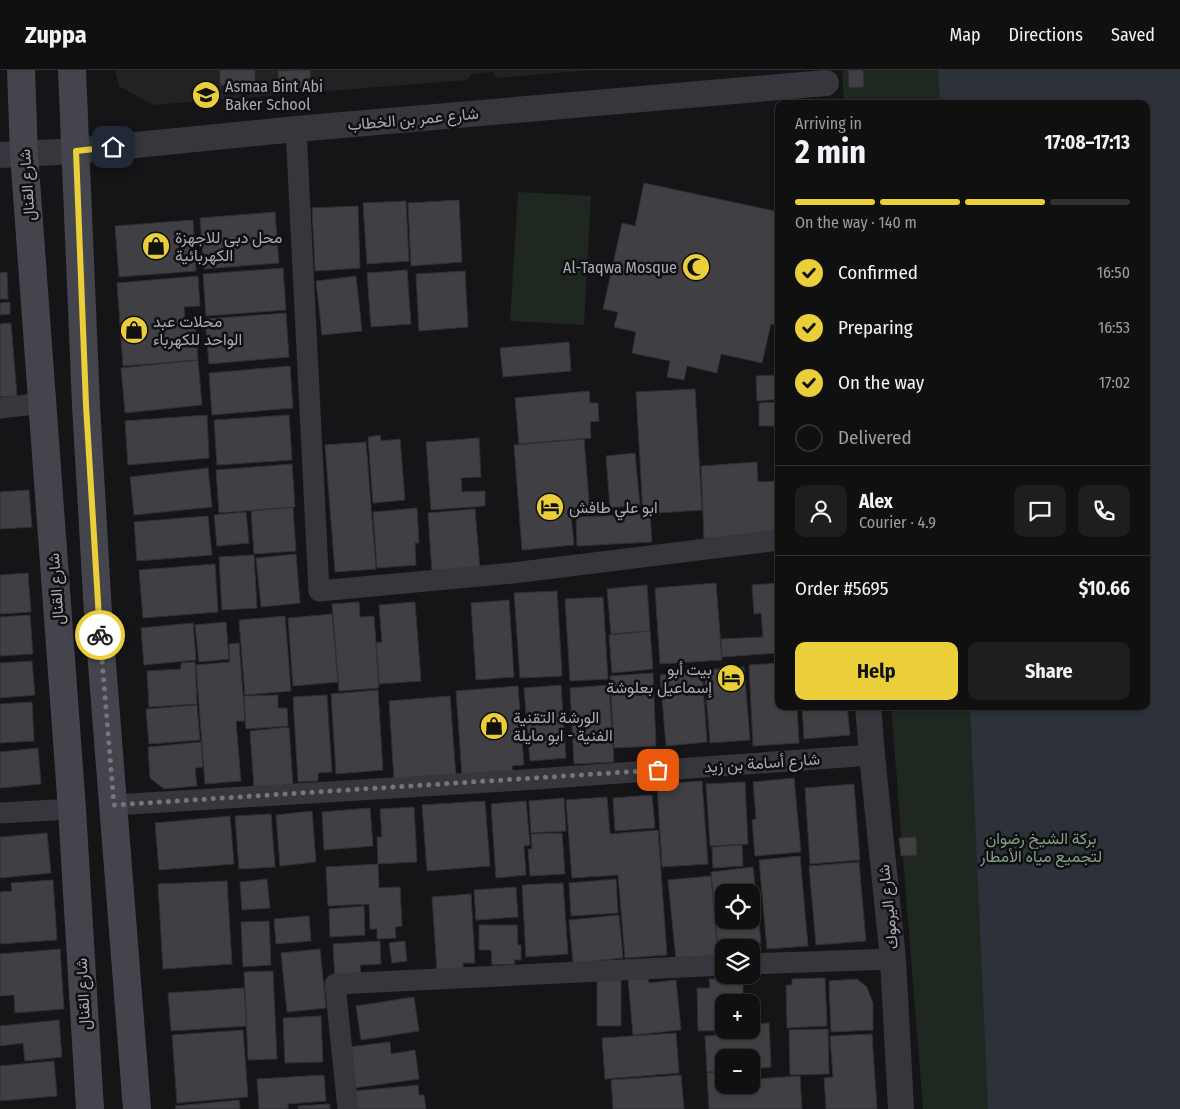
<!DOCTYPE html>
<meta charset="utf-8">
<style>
body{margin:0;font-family:"Fira Sans Condensed",Vazirmatn,sans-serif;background:#1e1e1f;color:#f1f3f6;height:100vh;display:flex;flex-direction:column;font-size:19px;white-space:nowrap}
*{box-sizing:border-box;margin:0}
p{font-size:16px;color:#9c9d9f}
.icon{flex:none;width:28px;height:28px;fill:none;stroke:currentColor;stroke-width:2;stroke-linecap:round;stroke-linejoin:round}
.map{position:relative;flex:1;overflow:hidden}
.drawer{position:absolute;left:775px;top:30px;width:375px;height:610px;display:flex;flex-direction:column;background:#101011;border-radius:10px;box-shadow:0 1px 4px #0004,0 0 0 1px #303031}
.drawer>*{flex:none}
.controls{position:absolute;left:715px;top:814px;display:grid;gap:10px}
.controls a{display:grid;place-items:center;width:45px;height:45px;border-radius:10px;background:#101011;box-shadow:0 1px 4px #0004,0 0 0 1px #303031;font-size:25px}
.pin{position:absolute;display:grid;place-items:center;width:42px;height:42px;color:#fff;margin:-21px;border-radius:10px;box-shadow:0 2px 8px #0006}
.courier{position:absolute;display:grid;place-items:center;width:50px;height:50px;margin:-25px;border:4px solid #eacf3a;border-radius:50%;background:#fff;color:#222;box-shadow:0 1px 6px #0007}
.headline em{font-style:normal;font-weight:700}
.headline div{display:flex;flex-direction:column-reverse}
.headline{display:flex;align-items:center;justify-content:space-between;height:85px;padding:0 20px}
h1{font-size:32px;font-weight:700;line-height:38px}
.bar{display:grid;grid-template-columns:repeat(4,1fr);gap:8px 5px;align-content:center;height:60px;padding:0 20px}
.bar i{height:6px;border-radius:4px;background:#303031}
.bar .on{background:#eacf3a}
.bar p{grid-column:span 4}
.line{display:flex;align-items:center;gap:12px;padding:0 20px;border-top:1px solid #303031}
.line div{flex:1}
.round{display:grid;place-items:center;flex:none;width:52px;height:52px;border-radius:10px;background:#1e1e1f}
ol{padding:0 20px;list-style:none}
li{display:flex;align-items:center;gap:15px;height:55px}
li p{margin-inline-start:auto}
li .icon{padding:5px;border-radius:50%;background:#eacf3a;color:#111;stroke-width:4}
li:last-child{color:#9c9d9f}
li i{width:28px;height:28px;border:2px solid #303031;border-radius:50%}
.primary-button{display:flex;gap:10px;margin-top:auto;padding:10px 20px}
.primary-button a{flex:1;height:58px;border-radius:10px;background:#eacf3a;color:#111;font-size:20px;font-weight:700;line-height:58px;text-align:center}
.primary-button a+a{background:#1e1e1f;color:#f1f3f6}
header{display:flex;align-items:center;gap:30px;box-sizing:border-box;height:70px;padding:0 25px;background:#101011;border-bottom:1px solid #303031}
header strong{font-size:24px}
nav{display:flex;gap:28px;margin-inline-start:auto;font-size:18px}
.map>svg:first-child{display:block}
.built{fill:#222124}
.green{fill:#1f2721}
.water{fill:#2c313a}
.building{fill:#403f44;stroke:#302f33;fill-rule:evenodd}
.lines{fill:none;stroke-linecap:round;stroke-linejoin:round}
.minor{stroke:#36363c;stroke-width:21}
.tertiary{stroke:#36363c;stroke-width:26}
.secondary{stroke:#44454c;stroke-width:28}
.done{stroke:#74757e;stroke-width:5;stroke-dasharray:0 9}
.route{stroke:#eacf3a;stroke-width:6}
.labels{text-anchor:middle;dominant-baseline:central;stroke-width:5;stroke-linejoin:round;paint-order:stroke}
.poi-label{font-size:16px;fill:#a7a9b6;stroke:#101012;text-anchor:start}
.street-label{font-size:16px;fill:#a7a9b6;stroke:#101012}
.park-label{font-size:16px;fill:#7fa187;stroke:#101012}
</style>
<header>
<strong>Zuppa</strong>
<nav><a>Map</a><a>Directions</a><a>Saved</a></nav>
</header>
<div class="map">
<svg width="1180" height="1039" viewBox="0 0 1180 1039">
<rect width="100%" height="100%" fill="#151517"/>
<path class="built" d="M115,0H591L497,8L492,2L472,4L467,10L153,35L119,16Z"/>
<path class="green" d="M842,0H1180V1039H923L891,636H1146V34H844Z
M518,122L591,126L584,255L510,251Z"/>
<path class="water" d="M938,0H1180V1039H988L970,636H1146V34H940Z"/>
<path class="building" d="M220,0H255V15H220Z
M310,0L311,16L279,18L278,1Z
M848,0H863L864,17L849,18Z
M644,113L779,142V256L771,254L762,293L721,284L717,303L687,296L684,310L667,307L670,291L632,283L636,262L614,257L618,242L603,239L622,153L635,156Z
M459,130L462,192L411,196L408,133Z
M406,131L409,191L367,194L363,133Z
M358,136L360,198L315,201L312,138Z
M275,142L279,193L204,199L200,148Z
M193,150L196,201L119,207L115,156Z
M283,198L286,240L206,246L203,204Z
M407,200L411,254L371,257L367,203Z
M465,201L468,257L419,261L416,204Z
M7,202L8,229H0V203Z
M198,206L200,236L184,237L185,251L195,250L198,290L123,296L117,213Z
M356,206L362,261L322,265L316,211Z
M10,232V244L0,245V233Z
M286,243L289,287L209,294L205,249Z
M11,253L17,326L0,327V254Z
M569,272L571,301L503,307L500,278Z
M198,290L202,335L125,343L121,298Z
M290,296L293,338L212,345L209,303Z
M779,305V329L757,331L756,306Z
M695,319L702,440L643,444L636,322Z
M589,321L590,333H598L599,351L590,352L591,368L519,374L515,328Z
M779,332V356H759V333Z
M207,345L209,388L128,395L125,351Z
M289,345L292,390L217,395L214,350Z
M380,365L381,371L400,369L405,430L373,433L368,367Z
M479,368L481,407L461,408L462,422L485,421V436L431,440L426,372Z
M584,369L590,443L571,445L574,475L522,480L514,375Z
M366,372L376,499L335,502L325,375Z
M635,383L640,435L610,438L606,386Z
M757,392L758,412L779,411V465L704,469L701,396Z
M292,394L295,437L219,443L216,400Z
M208,398L212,437L134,445L130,407Z
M29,420L32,457L0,459V422Z
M293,437L296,481L254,484L251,441Z
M417,438L419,473H415L416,495L377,498L373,442Z
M475,439L480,499L432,503L428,443Z
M246,442L249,473L217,476L214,445Z
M650,444L652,472L577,476L576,447Z
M208,446L212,485L137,491L134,452Z
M296,484L300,533L261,537L256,488Z
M254,485L257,538L222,540L219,487Z
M215,494L218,542L143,548L139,500Z
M28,503L31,542L0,544V505Z
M716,513L722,590L660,594L655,518Z
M779,513V583L722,587L721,569L763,567L761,543L754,544L752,515Z
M647,515L650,561L611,564L607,519Z
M557,521L562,606L520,608L514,523Z
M603,527L608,609L570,611L565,529Z
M509,530L514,607L476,610L471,533Z
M359,532L360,547L374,546L379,618L339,621L332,534Z
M415,532L421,611L379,614L376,573L382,572L379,535Z
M332,544L338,612L293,616L288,548Z
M30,545L33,584L0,586V547Z
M285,546L291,621L245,625L239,550Z
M226,552L229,589L199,592L195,555Z
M193,553L196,590L144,595L141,558Z
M650,561L653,599L612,603L609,565Z
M239,573L245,651H236L241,711L205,714L196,595L230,592L229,574Z
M32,591L35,625L0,628V593Z
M195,592L197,634L149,637L147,601L181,599V593Z
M779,593V636H797L799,673L753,676L749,595Z
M744,597L750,670L710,673L704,600Z
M702,601L707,672L666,676L660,605Z
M653,603L656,676L614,678L610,606Z
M561,615L566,688L530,691L524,618Z
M609,615L614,692L574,694L570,618Z
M518,616L524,695L512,696L513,702L462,706L456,621Z
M378,620L383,700L336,704L331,624Z
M278,625V638H287L288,656L246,659L244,626Z
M327,625L332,702L318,703V711L298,712L293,627Z
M450,626L456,706L394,710L389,631Z
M32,632L34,671L0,673V634Z
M197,635L200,670L149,674L146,639Z
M802,636H847L850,665L804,669Z
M289,657L293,715L254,718L250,661Z
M201,672L203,697L195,698L197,716L164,719L150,708L148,677Z
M38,678L41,714L0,718V682Z
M794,708L801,782L755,786L752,750L756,749L753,712Z
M702,711L708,794L662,797L657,714Z
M745,712L748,774L710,776L706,714Z
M854,714L860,790L810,794L805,718Z
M652,725L655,758L615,761L613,728Z
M607,727L610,764L658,760L667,885L625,888L618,805L572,808L566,730Z
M564,728L566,761L531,763L529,731Z
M485,731L490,796L427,801L422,735Z
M526,731L530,775L524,776L526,805L496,808L491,734Z
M414,737L417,792L378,794L377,767H382L380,739Z
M370,738L373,776L324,780L322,742Z
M312,741L316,792L280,796L276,745Z
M271,744L275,797L239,799L235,746Z
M230,746L234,794L159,800L155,753Z
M47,763L51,803L0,808V767Z
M562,763L565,804L530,806L528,779H532L531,764Z
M916,767L917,785L901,786L899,768Z
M742,775L743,796L713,798L712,777Z
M800,786L808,876L767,879L759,790Z
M859,792L866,871L816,875L809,796Z
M378,794L379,818L400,817L402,856L395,857L396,868L377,869V859H370L369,834L328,836L326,797Z
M753,797L761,873L718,878L711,802ZM724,822H751V850H724Z
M711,806L718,886L676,890L668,810Z
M267,809L270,838L242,840L240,812Z
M616,809L618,843L571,846L569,813Z
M53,810L57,870L0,874V822L12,821L11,813Z
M227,811L232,894L163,899L158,814Z
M563,813L568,884L526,887L522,815Z
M516,817L518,847L476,850L474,820Z
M471,824L475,893H463V900L437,902L432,827Z
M364,836L365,865L330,867L329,839Z
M619,845L623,888L573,893L569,850Z
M309,846L311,871L276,874L274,849Z
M269,851L271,895L243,897L241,852Z
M479,855H517L518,875H521V890H514L515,894L492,895L491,880H479Z
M380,871L381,894L360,895L361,909L335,910L333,874Z
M405,871L407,891L392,893L389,873Z
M60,879L64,939L15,943L14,925L0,926V884Z
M320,879L326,938L287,942L281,883Z
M273,901L277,989L248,990L244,902Z
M648,907L649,913L676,910L681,960L633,965L628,909Z
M743,908V932H724V960H743L698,961L697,918H710L709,909Z
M825,908L827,956L787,958L786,915H792V909Z
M621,909V956H597V910Z
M857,909L867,917L873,934V960L831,962L829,911Z
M244,918L247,956L171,961L168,923Z
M414,927L419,961L361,970L356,936Z
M321,946L323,992L285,993L283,948Z
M59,950L62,987L25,991L23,973L0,976V956Z
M769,953L771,997L751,999V988H724V1001L707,1002L705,966L745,964V960H751V954Z
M828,959L829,1004L790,1005L789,960Z
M243,960L248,1027L177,1033L172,965Z
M676,963L679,1003L605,1009L602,968Z
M872,964L877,1039H826L824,1008L833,1007L830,966Z
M390,972L391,984L415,980L419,1009L354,1018L349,977Z
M54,991L57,1026L0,1031V996Z
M753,1000L754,1009L800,1006L802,1039H709L707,1003L724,1002V1015H751V1001Z
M324,1005L326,1031L288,1034V1039H259L257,1009Z
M681,1005L684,1039H613L611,1010Z
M418,1015L419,1025H424L426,1039H356L355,1021Z
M239,1030L240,1039H176L175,1036Z
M330,1034V1039H298V1036Z"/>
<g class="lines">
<path class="minor" d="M296,59L319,521L513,503L779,470
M0,338L43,333
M114,735L522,710L872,685
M0,743L72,739
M751,894L893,889
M348,1039L335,914L724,895"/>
<path class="tertiary" d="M0,85L76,81L296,59L826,13
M868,636L872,685L893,889L901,1039"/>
<path class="secondary" d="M21,0L24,84L72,739L90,1039
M72,0L86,335L98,543L137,1039"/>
</g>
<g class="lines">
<path class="done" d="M100,565L114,735L658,700"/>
<path class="route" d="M100,565L86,335L76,81L113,77"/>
</g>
<defs>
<symbol id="school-disc" viewBox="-11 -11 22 22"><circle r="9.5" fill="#eacf3a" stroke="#101012"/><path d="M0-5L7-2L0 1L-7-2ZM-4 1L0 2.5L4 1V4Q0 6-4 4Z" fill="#111"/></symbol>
<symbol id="shop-disc" viewBox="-11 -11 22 22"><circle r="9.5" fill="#eacf3a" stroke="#101012"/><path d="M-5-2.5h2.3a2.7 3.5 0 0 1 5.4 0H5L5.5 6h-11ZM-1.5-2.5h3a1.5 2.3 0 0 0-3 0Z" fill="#111"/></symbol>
<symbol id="mosque-disc" viewBox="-11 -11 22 22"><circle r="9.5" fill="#eacf3a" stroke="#101012"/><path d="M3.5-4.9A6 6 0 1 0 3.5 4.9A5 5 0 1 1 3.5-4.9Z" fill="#111"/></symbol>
<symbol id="hotel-disc" viewBox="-11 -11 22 22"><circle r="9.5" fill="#eacf3a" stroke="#101012"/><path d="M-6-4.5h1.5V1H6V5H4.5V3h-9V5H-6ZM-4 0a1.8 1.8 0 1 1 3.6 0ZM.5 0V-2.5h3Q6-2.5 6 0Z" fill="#111"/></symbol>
</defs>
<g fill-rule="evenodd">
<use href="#school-disc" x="190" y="9" width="32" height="32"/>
<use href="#shop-disc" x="140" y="160" width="32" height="32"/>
<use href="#mosque-disc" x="680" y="181" width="32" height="32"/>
<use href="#shop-disc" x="118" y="244" width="32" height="32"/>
<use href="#hotel-disc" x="534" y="421" width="32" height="32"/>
<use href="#hotel-disc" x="715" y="592" width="32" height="32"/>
<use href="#shop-disc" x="478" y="640" width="32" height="32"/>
</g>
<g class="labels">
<g class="poi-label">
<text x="225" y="16">Asmaa Bint Abi<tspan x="225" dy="18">Baker School</tspan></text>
<text x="175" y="167">محل دبي للاجهزة<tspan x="175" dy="18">الكهربائية</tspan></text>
<text x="677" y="197" text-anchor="end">Al-Taqwa Mosque</text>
<text x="153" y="251">محلات عبد<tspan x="153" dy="18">الواحد للكهرباء</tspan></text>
<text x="569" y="437">ابو علي طافش</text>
<text x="712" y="599" text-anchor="end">بيت أبو<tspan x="712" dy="18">إسماعيل بعلوشة</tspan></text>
<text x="513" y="647">الورشة التقنية<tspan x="513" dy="18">الفنية - ابو مايلة</tspan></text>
</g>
<g class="street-label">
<text transform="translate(413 49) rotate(-5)">شارع عمر بن الخطاب</text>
<text transform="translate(27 115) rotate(-94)">شارع القنال</text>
<text transform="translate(56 519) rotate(-94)">شارع القنال</text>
<text transform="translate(762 693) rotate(-4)">شارع أسامة بن زيد</text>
<text transform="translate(888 837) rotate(-96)">شارع اليرموك</text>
<text transform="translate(83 924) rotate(-93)">شارع القنال</text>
</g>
<g class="park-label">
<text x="1041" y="768">بركة الشيخ رضوان<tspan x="1041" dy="18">لتجميع مياه الأمطار</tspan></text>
</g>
</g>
</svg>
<div class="controls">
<a><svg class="icon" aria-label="locate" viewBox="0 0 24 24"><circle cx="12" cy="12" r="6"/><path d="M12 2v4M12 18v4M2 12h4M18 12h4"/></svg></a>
<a><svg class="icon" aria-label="layers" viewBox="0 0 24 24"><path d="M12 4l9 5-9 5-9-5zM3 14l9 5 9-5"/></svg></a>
<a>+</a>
<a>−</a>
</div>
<div class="pin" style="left:658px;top:700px;background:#ea580c"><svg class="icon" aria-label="bag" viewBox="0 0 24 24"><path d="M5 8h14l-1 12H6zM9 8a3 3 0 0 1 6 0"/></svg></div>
<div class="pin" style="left:113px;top:77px;background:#1f2937"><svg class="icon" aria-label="home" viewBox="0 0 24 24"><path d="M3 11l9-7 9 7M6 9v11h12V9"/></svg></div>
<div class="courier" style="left:100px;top:565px"><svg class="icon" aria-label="bike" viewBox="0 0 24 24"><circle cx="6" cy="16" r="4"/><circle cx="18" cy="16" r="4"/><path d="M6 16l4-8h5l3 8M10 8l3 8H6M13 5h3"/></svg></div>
<section class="drawer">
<div class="headline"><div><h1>2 min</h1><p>Arriving in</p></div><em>17:08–17:13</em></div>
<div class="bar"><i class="on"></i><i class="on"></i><i class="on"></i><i></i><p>On the way · 140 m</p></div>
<ol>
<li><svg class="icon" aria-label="check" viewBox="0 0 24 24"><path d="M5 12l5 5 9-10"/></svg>Confirmed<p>16:50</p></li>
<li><svg class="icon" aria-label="check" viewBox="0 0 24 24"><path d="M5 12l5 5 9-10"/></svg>Preparing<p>16:53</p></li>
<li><svg class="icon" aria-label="check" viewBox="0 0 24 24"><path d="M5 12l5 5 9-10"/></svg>On the way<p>17:02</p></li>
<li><i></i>Delivered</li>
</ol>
<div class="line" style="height:90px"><a class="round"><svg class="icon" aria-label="person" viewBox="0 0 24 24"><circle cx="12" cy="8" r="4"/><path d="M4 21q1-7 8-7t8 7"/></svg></a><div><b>Alex</b><p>Courier · 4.9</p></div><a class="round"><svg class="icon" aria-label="chat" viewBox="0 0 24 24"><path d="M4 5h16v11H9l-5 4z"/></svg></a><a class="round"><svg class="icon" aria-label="phone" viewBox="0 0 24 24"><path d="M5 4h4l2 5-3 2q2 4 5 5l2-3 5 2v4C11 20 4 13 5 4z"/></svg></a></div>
<div class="line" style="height:65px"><div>Order #5695</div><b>$10.66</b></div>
<div class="primary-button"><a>Help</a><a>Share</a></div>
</section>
</div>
